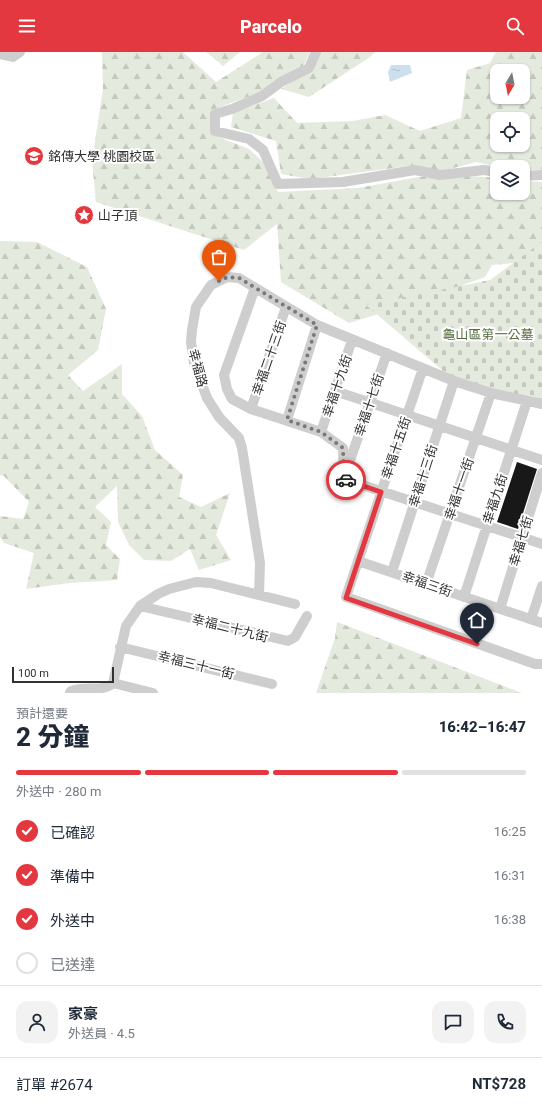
<!DOCTYPE html>
<html lang="zh-TW">
<meta charset="utf-8">
<style>
body{margin:0;font-family:Roboto,"Noto Sans TC",sans-serif;background:#f2f2f3;color:#1f2937;height:100vh;display:flex;flex-direction:column;font-size:15px;white-space:nowrap}
*{box-sizing:border-box;margin:0}
p{font-size:13px;color:#747a83}
.icon{flex:none;width:22px;height:22px;fill:none;stroke:currentColor;stroke-width:2;stroke-linecap:round;stroke-linejoin:round}
.map{position:relative;height:641px;overflow:hidden}
.panel{display:flex;flex-direction:column;background:#fff;flex:1}
.panel>*{flex:none}
.needle{width:26px;rotate:190deg}
.fabs{position:absolute;left:490px;top:12px;display:grid;gap:8px}
.fabs a{display:grid;place-items:center;width:40px;height:40px;border-radius:8px;background:#fff;box-shadow:0 1px 3px #0004;font-size:20px}
.scale{position:absolute;left:12px;bottom:10px;width:102px;box-sizing:border-box;padding-left:4px;border:2px solid #313131;border-top:0;font-size:11px;line-height:14px;white-space:nowrap;color:#313131;-webkit-text-stroke:3px #fff;paint-order:stroke}
.pin{position:absolute;display:grid;place-items:center;width:34px;height:34px;color:#fff;margin:-41px -17px;border-radius:50% 50% 50% 0;rotate:-45deg;box-shadow:0 0 4px #0007}
.pin .icon{rotate:45deg}
.courier{position:absolute;display:grid;place-items:center;width:40px;height:40px;margin:-20px;border:3px solid #e33840;border-radius:50%;background:#fff;color:#222;box-shadow:0 1px 5px #0007}
.headline em{font-style:normal;font-weight:800}
.headline div{display:flex;flex-direction:column-reverse}
.headline{display:flex;align-items:center;justify-content:space-between;height:68px;padding:0 16px}
h1{font-size:26px;font-weight:800;line-height:30px}
.bar{display:grid;grid-template-columns:repeat(4,1fr);gap:6px 4px;align-content:center;height:48px;padding:0 16px}
.bar i{height:5px;border-radius:3px;background:#e0e1e3}
.bar .selected{background:#e33840}
.bar p{grid-column:span 4}
.line{display:flex;align-items:center;gap:10px;padding:0 16px;border-top:1px solid #e0e1e3}
.line div{flex:1}
.round{display:grid;place-items:center;flex:none;width:42px;height:42px;border-radius:12px;background:#f2f2f3}
ol{padding:0 16px;list-style:none}
li{display:flex;align-items:center;gap:12px;height:44px}
li p{margin-inline-start:auto}
li .icon{padding:4px;border-radius:50%;background:#e33840;color:#fff;stroke-width:4}
li:last-child{color:#747a83}
li i{width:22px;height:22px;border:2px solid #e0e1e3;border-radius:50%}
header{display:flex;justify-content:space-between;align-items:center;height:52px;padding:0 16px;background:#e33840;color:#fff;font-size:18px;font-weight:800}
.map>svg:first-child{display:block}
.forest{fill:url(#forest-firs);fill-rule:evenodd}
.cemetery{fill:url(#cemetery-stones)}
.water{fill:url(#water-ripples)}
.building{fill:#181818}
.lines{fill:none;stroke-linecap:round;stroke-linejoin:round}
.minor{stroke:#cecece;stroke-width:10}
.done{stroke:#797979;stroke-width:4;stroke-dasharray:0 7.2}
.route{stroke:#e33840;stroke-width:5}
.labels{text-anchor:middle;dominant-baseline:central;stroke-width:4;stroke-linejoin:round;paint-order:stroke}
.poi-label{font-size:13px;fill:#313131;stroke:#fff;text-anchor:start}
.park-label{font-size:13px;fill:#536d3e;stroke:#fff}
.street-label{font-size:13px;fill:#313131;stroke:#fff}
</style>
<header><svg class="icon" aria-label="menu" viewBox="0 0 24 24"><path d="M4 6h16M4 12h16M4 18h16"/></svg>Parcelo<svg class="icon" aria-label="search" viewBox="0 0 24 24"><circle cx="10" cy="10" r="6"/><path d="M15 15l6 6"/></svg></header>
<div class="map">
<svg width="542" height="641" viewBox="0 0 542 641">
<defs>
<pattern id="forest-firs" width="22" height="20" patternUnits="userSpaceOnUse"><rect width="22" height="20" fill="#e4eadd"/><path d="M5 1l3.5 6h-7zM16 11l3.5 6h-7z" fill="#c4c9be"/></pattern>
<pattern id="cemetery-stones" width="16" height="16" patternUnits="userSpaceOnUse"><rect width="16" height="16" fill="#e4eadd"/><path d="M2 7V4a2 2 0 0 1 4 0v3zM10 15v-3a2 2 0 0 1 4 0v3z" fill="#c4c9be"/></pattern>
<pattern id="water-ripples" width="26" height="14" patternUnits="userSpaceOnUse"><rect width="26" height="14" fill="#cddfec"/><path d="M2 4q2-2 4 0t4 0M15 11q2-2 4 0t4 0" fill="none" stroke="#b0c0cb"/></pattern>
</defs>
<rect width="100%" height="100%" fill="#fff"/>
<path class="forest" d="M102,0H183L216,30L263,0H310L304,13L258,41L212,58L211,82L249,97L263,110L278,140L358,136L419,125L468,124L497,126V141H523V129L542,130V205L537,209L492,213L485,225L411,252L349,271L281,230L277,172L244,198L96,150L92,110L103,36Z
M206,0H240L223,14Z
M320,0H375L370,5L309,45L281,37L312,17Z
M496,0H542V118H523V115H498L476,110L442,119L409,114L310,127L281,122L276,89L231,75L233,61L274,46L297,71L353,69L385,63L420,79L461,66L467,18L490,11ZM497,19H523V45H497ZM497,67H523V93H497Z
M0,189L37,190L87,215L106,257L98,298L68,323L83,339L122,312V342L142,364L155,398L183,423L179,445L201,455L230,441L216,483L231,508L199,518L190,497L171,509L144,508L129,493L118,470L117,434L95,455L111,470L106,493L120,507L117,528L69,531L26,537L34,501L4,491L0,485V464L23,467L29,450L4,424L0,423Z
M337,570L522,641H316L335,586Z"/>
<path class="cemetery" d="M542,190V349L491,338L449,324L366,253L490,228Z"/>
<path class="water" d="M391,13H410L412,21L390,30L388,20Z"/>
<path class="building" d="M517,410L537,417L518,477L497,470Z"/>
<g class="lines">
<path class="minor" d="M316,0L309,16L281,30L262,44L232,57L215,62V79L249,87L263,98L278,132L343,130L415,118L440,123L484,118L497,120
M0,2L13,5L20,0
M523,124L542,123
M255,236L224,323L227,337L232,347L251,357L321,380L343,396L344,427
M423,316L346,545L535,612H542
M335,339L542,408
M251,357L286,255
M287,368L317,273
M321,380L352,288
M346,420L387,301
M344,427L542,492
M358,509L542,571
M392,520L454,329
M426,532L491,341
M259,543L260,511L242,396L239,386L219,365L207,346L194,311L191,290L192,278L196,255L211,233L227,225L239,226L317,273L454,329L491,341L542,352
M464,545L527,349
M140,554L288,589L295,585L307,564
M500,557L542,421
M531,567L542,534
M120,595L272,632
M113,631L153,641
M70,641L71,639C85,633 103,641 113,631L126,574L140,554L158,542L169,537L196,530L211,531L295,552"/>
</g>
<g class="lines">
<path class="done" d="M219,229L228,225L239,226L317,273L287,368L321,380L343,396L344,427L346,428"/>
<path class="route" d="M346,428L381,440L346,546L477,592"/>
</g>
<defs>
<symbol id="university-disc" viewBox="-11 -11 22 22"><circle r="9.5" fill="#e33840" stroke="#fff"/><path d="M0-5L7-2L0 1L-7-2ZM-4 1L0 2.5L4 1V4Q0 6-4 4Z" fill="#fff"/></symbol>
<symbol id="sight-disc" viewBox="-11 -11 22 22"><circle r="9.5" fill="#e33840" stroke="#fff"/><path d="M0-6L1.8-2.2L6-1.7L2.9 1.2L3.7 5.4L0 3.3L-3.7 5.4L-2.9 1.2L-6-1.7L-1.8-2.2Z" fill="#fff"/></symbol>
</defs>
<g fill-rule="evenodd">
<use href="#university-disc" x="23" y="93" width="22" height="22"/>
<use href="#sight-disc" x="73" y="152" width="22" height="22"/>
</g>
<g class="labels">
<g class="poi-label">
<text x="48" y="104">銘傳大學 桃園校區</text>
<text x="98" y="163">山子頂</text>
</g>
<g class="park-label">
<text x="488" y="282">龜山區第一公墓</text>
</g>
<g class="street-label">
<text transform="translate(269 306) rotate(-71)">幸福二十三街</text>
<text transform="translate(198 316) rotate(75)">幸福路</text>
<text transform="translate(337 334) rotate(-71)">幸福十九街</text>
<text transform="translate(369 353) rotate(-71)">幸福十七街</text>
<text transform="translate(396 396) rotate(-71)">幸福十五街</text>
<text transform="translate(423 424) rotate(-72)">幸福十三街</text>
<text transform="translate(459 437) rotate(-71)">幸福十一街</text>
<text transform="translate(495 447) rotate(-72)">幸福九街</text>
<text transform="translate(521 489) rotate(-73)">幸福七街</text>
<text transform="translate(427 532) rotate(19)">幸福三街</text>
<text transform="translate(230 576) rotate(14)">幸福二十九街</text>
<text transform="translate(196 613) rotate(14)">幸福三十一街</text>
</g>
</g>
</svg>
<div class="fabs">
<a><svg class="needle" viewBox="-14 -14 28 28"><path d="M0-13l5 13h-10z" fill="#e53935"/><path d="M0 13l5-13h-10z" fill="#747a83"/></svg></a>
<a><svg class="icon" aria-label="locate" viewBox="0 0 24 24"><circle cx="12" cy="12" r="6"/><path d="M12 2v4M12 18v4M2 12h4M18 12h4"/></svg></a>
<a><svg class="icon" aria-label="layers" viewBox="0 0 24 24"><path d="M12 4l9 5-9 5-9-5zM3 14l9 5 9-5"/></svg></a>
</div>
<div class="scale">100 m</div>
<div class="pin" style="left:219px;top:229px;background:#ea580c"><svg class="icon" aria-label="bag" viewBox="0 0 24 24"><path d="M5 8h14l-1 12H6zM9 8a3 3 0 0 1 6 0"/></svg></div>
<div class="pin" style="left:477px;top:592px;background:#1f2937"><svg class="icon" aria-label="home" viewBox="0 0 24 24"><path d="M3 11l9-7 9 7M6 9v11h12V9"/></svg></div>
<div class="courier" style="left:346px;top:428px"><svg class="icon" aria-label="car" viewBox="0 0 24 24"><path d="M5 17H2v-5l4-1 3-4h7l3 4 3 1v5h-3M9 17h6M6 11h13"/><circle cx="7" cy="17" r="2"/><circle cx="17" cy="17" r="2"/></svg></div>
</div>
<section class="panel">
<div class="headline"><div><h1>2 分鐘</h1><p>預計還要</p></div><em>16:42–16:47</em></div>
<div class="bar"><i class="selected"></i><i class="selected"></i><i class="selected"></i><i></i><p>外送中 · 280 m</p></div>
<ol>
<li><svg class="icon" aria-label="check" viewBox="0 0 24 24"><path d="M5 12l5 5 9-10"/></svg>已確認<p>16:25</p></li>
<li><svg class="icon" aria-label="check" viewBox="0 0 24 24"><path d="M5 12l5 5 9-10"/></svg>準備中<p>16:31</p></li>
<li><svg class="icon" aria-label="check" viewBox="0 0 24 24"><path d="M5 12l5 5 9-10"/></svg>外送中<p>16:38</p></li>
<li><i></i>已送達</li>
</ol>
<div class="line" style="height:72px"><a class="round"><svg class="icon" aria-label="person" viewBox="0 0 24 24"><circle cx="12" cy="8" r="4"/><path d="M4 21q1-7 8-7t8 7"/></svg></a><div><b>家豪</b><p>外送員 · 4.5</p></div><a class="round"><svg class="icon" aria-label="chat" viewBox="0 0 24 24"><path d="M4 5h16v11H9l-5 4z"/></svg></a><a class="round"><svg class="icon" aria-label="phone" viewBox="0 0 24 24"><path d="M5 4h4l2 5-3 2q2 4 5 5l2-3 5 2v4C11 20 4 13 5 4z"/></svg></a></div>
<div class="line" style="height:52px"><div>訂單 #2674</div><b>NT$728</b></div>
</section>
